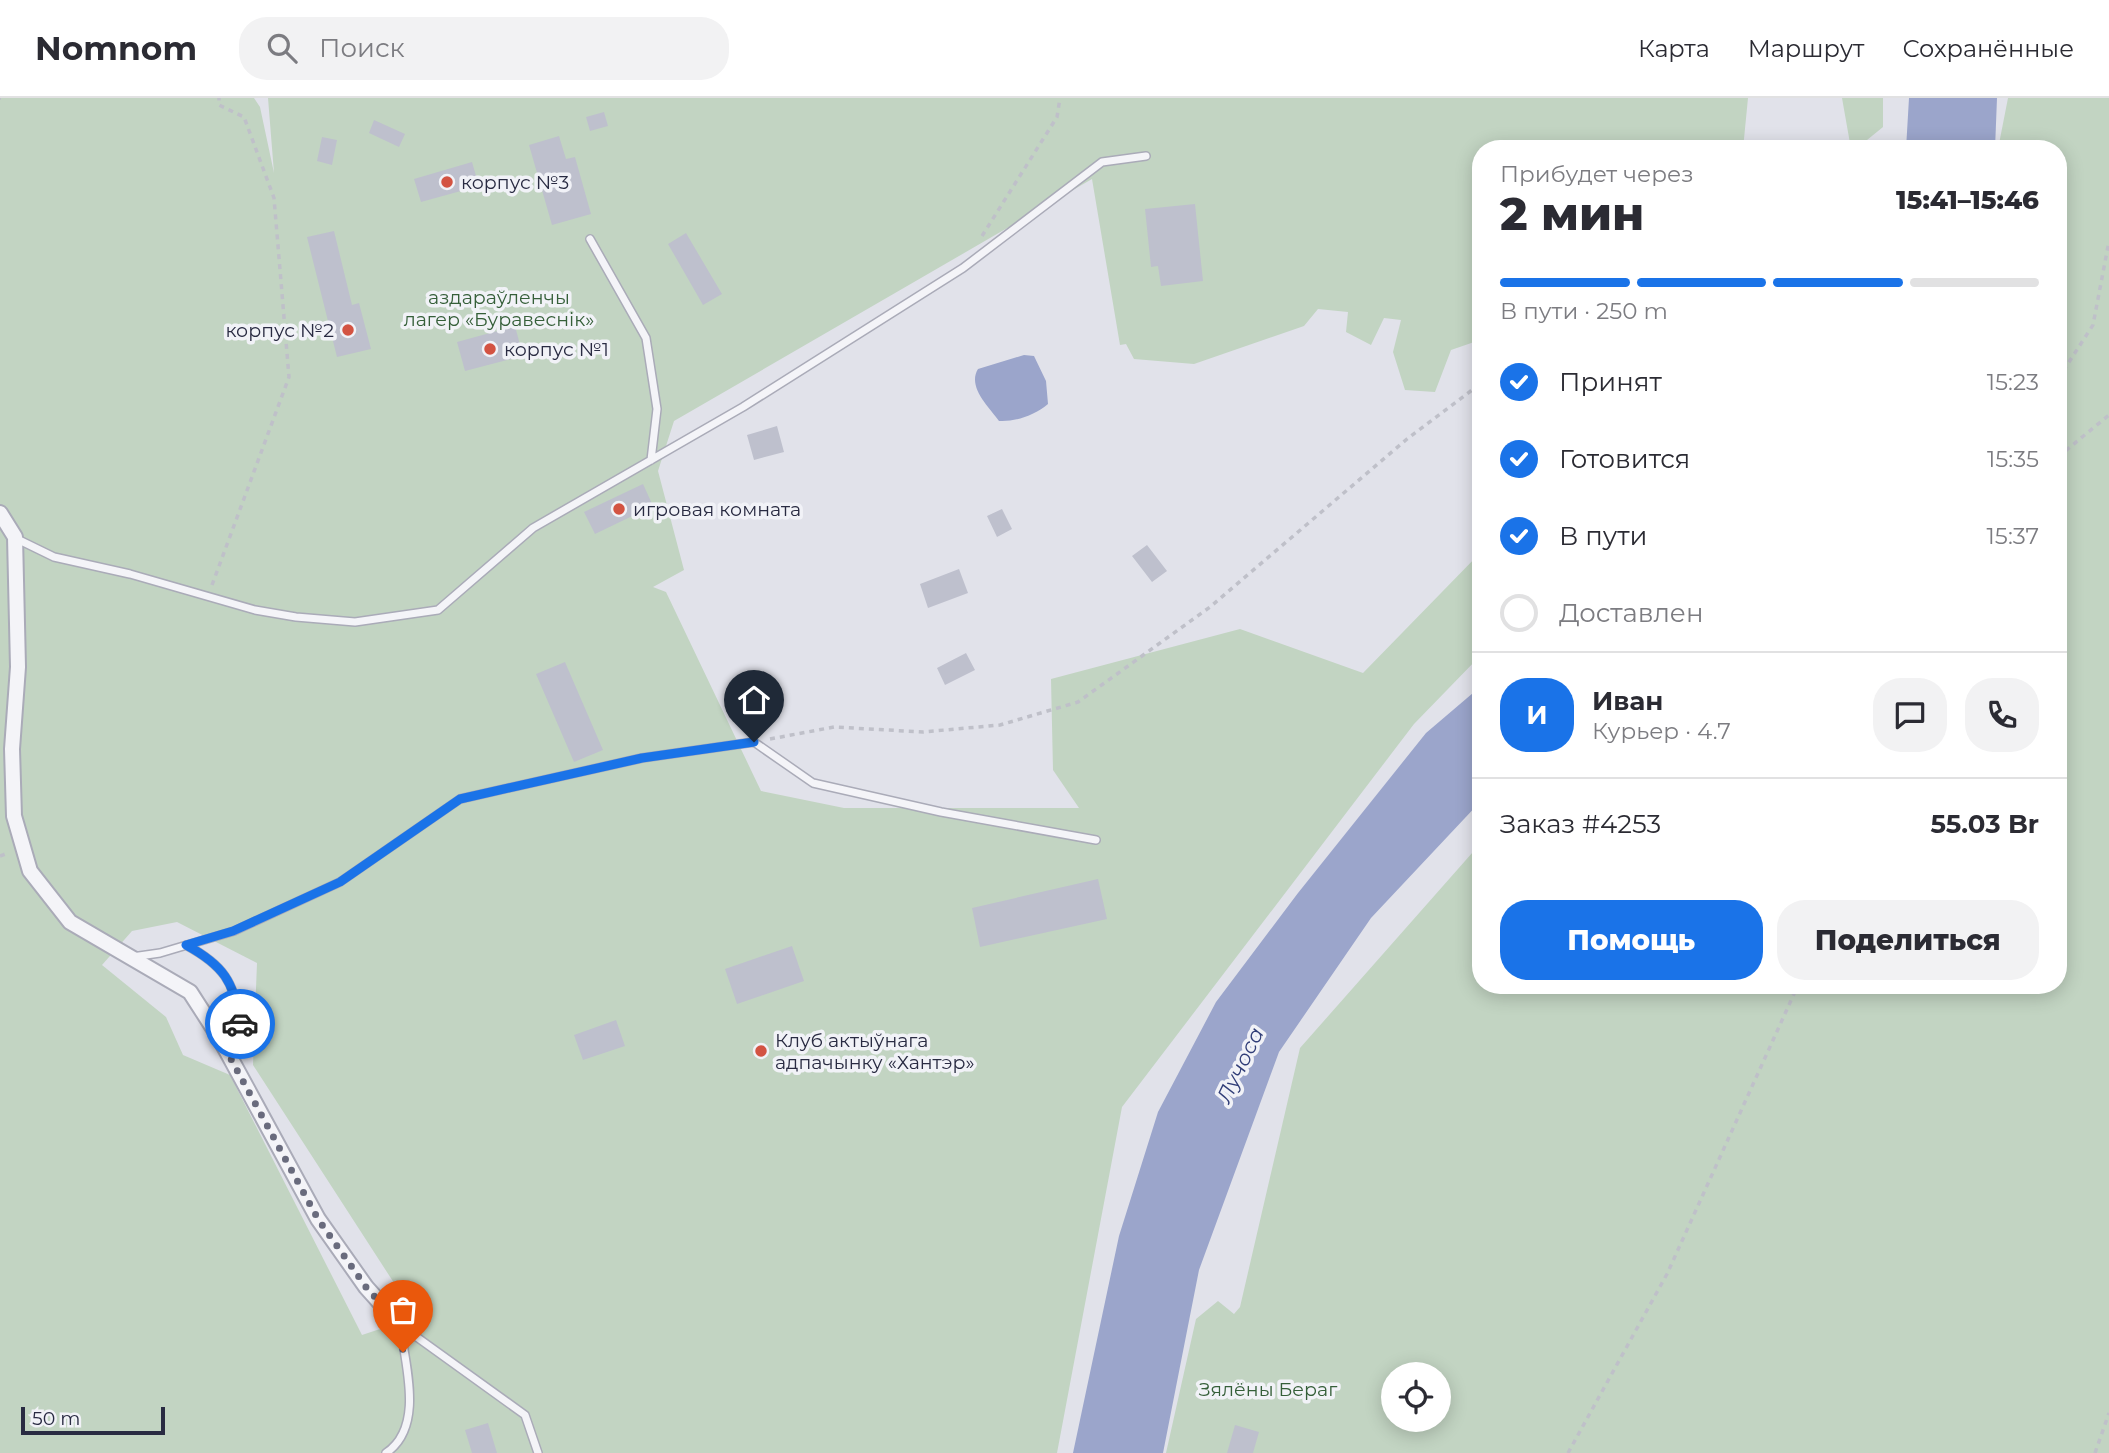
<!DOCTYPE html>
<html lang="ru">
<meta charset="utf-8">
<style>
body{margin:0;font-family:Montserrat,sans-serif;background:#f2f2f3;color:#2b2b33;height:100vh;display:flex;flex-direction:column;font-size:26px;white-space:nowrap}
*{box-sizing:border-box;margin:0}
p{font-size:23px;color:#7c7c81}
.icon{flex:none;width:38px;height:38px;fill:none;stroke:currentColor;stroke-width:2;stroke-linecap:round;stroke-linejoin:round}
.map{position:relative;flex:1;overflow:hidden}
.side{position:absolute;left:1472px;top:42px;width:595px;height:854px;display:flex;flex-direction:column;background:#fff;border-radius:28px;box-shadow:0 4px 18px #0003}
.side>*{flex:none}
.fabs{position:absolute;left:1381px;top:1264px;display:grid;gap:14px}
.fabs a{display:grid;place-items:center;width:70px;height:70px;border-radius:50%;background:#fff;box-shadow:0 4px 18px #0003;font-size:35px}
.scale{position:absolute;left:21px;bottom:18px;width:144px;box-sizing:border-box;padding-left:7px;border:4px solid #292b42;border-top:0;font-size:19px;line-height:24px;white-space:nowrap;color:#292b42;-webkit-text-stroke:5px #f1f2f7;paint-order:stroke}
.pin{position:absolute;display:grid;place-items:center;width:60px;height:60px;color:#fff;margin:-72px -30px;border-radius:50% 50% 50% 0;rotate:-45deg;box-shadow:0 0 7px #0007}
.pin .icon{rotate:45deg}
.courier{position:absolute;display:grid;place-items:center;width:70px;height:70px;margin:-35px;border:5px solid #1a73e8;border-radius:50%;background:#fff;color:#222;box-shadow:0 2px 9px #0007}
.summary em{font-style:normal;font-weight:800}
.summary div{display:flex;flex-direction:column-reverse}
.summary{display:flex;align-items:center;justify-content:space-between;height:119px;padding:0 28px}
h1{font-size:46px;font-weight:800;line-height:52px}
.bar{display:grid;grid-template-columns:repeat(4,1fr);gap:10px 7px;align-content:center;height:84px;padding:0 28px}
.bar i{height:9px;border-radius:5px;background:#e1e1e2}
.bar .selected{background:#1a73e8}
.bar p{grid-column:span 4}
.line{display:flex;align-items:center;gap:18px;padding:0 28px;border-top:2px solid #e1e1e2}
.line div{flex:1}
.round{display:grid;place-items:center;flex:none;width:74px;height:74px;border-radius:28px;background:#f2f2f3}
ol{padding:0 28px;list-style:none}
li{display:flex;align-items:center;gap:21px;height:77px}
li p{margin-inline-start:auto}
li .icon{padding:7px;border-radius:50%;background:#1a73e8;color:#fff;stroke-width:4}
li:last-child{color:#7c7c81}
li i{width:38px;height:38px;border:4px solid #e1e1e2;border-radius:50%}
.button{display:flex;gap:14px;margin-top:auto;padding:14px 28px}
.button a{flex:1;height:80px;border-radius:28px;background:#1a73e8;color:#fff;font-size:28px;font-weight:800;line-height:80px;text-align:center}
.button a+a{background:#f2f2f3;color:#2b2b33}
header{display:flex;align-items:center;gap:42px;box-sizing:border-box;height:98px;padding:0 35px;background:#fff;border-bottom:2px solid #e1e1e2}
header strong{font-size:33px}
nav{display:flex;gap:38px;margin-inline-start:auto;font-size:24px}
.search{width:490px;height:63px;background:#f2f2f3;display:flex;align-items:center;gap:18px;box-sizing:border-box;padding:0 24px;border-radius:28px;color:#7c7c81;font-size:26px}
.map>svg:first-child{display:block}
.green{fill:#c2d4c2;fill-rule:evenodd}
.water{fill:#9ba5cb}
.building{fill:#bec0cd}
.lines{fill:none;stroke-linecap:round;stroke-linejoin:round}
.service-casing{stroke:#aaabb8;stroke-width:10}
.minor-casing{stroke:#aaabb8;stroke-width:18}
.path{stroke:#bfc0c9;stroke-width:3.5;stroke-dasharray:5 5;stroke-linecap:butt}
.service{stroke:#f4f4f8;stroke-width:7}
.minor{stroke:#f4f4f8;stroke-width:14}
.done{stroke:#696b7d;stroke-width:7;stroke-dasharray:0 12.6}
.route{stroke:#1a73e8;stroke-width:9}
.poi-dot{fill:#d35342;stroke:#f1f2f7;stroke-width:2.5}
.labels{text-anchor:middle;dominant-baseline:central;stroke-width:7;stroke-linejoin:round;paint-order:stroke}
.poi-label{font-size:19px;fill:#292b42;stroke:#f1f2f7;text-anchor:start}
.park-label{font-size:19px;fill:#355f39;stroke:#f1f2f7}
.water-label{font-size:21px;font-style:italic;fill:#313e78;stroke:#f1f2f7}
</style>
<header>
<strong>Nomnom</strong>
<div class="search"><svg class="icon" aria-label="search" viewBox="0 0 24 24"><circle cx="10" cy="10" r="6"/><path d="M15 15l6 6"/></svg>Поиск</div>
<nav><a>Карта</a><a>Маршрут</a><a>Сохранённые</a></nav>
</header>
<div class="map">
<svg width="2109" height="1355" viewBox="0 0 2109 1355">
<rect width="100%" height="100%" fill="#e1e2ea"/>
<path class="green" d="M0,0H254L260,9L274,75L268,0H1748L1743,51H1480V242L1451,252L1435,294L1405,292L1393,254L1401,222L1384,220L1371,247L1346,234L1348,214L1318,211L1304,228L1194,266L1134,261L1126,246L1120,247L1092,81L674,323L658,373L684,472L653,489L666,494L761,693L844,710H1079L1053,672L1051,581L1240,531L1363,575L1480,455V558L1414,626L1122,1009L1057,1355H0ZM177,824L257,865L253,967L416,1219L362,1237L230,977L183,957L166,919L102,867L132,833Z
M1842,0H1883V29L1856,51H1851Z
M2008,0H2109V1355H1166L1196,1221L1218,1203L1234,1216L1240,1209L1300,950L1480,746V887H2058V51H1998ZM1393,1276H1438V1321H1393Z"/>
<path class="water" d="M1909,0H1997L1995,51H1906Z
M1024,257L1034,258L1046,283L1048,306C1035,317 1016,324 999,323C989,309 967,289 978,271Z
M1480,589V704L1371,820L1279,954L1199,1172L1163,1355H1073L1119,1138L1158,1014L1216,904L1298,795L1426,635Z"/>
<path class="building" d="M604,14L608,28L590,33L586,19Z
M374,22L405,36L399,49L369,35Z
M559,38L566,61L575,59L591,116L552,127L529,47Z
M322,39L337,42L332,67L317,63Z
M472,64L479,88L421,104L414,81Z
M1195,106L1203,183L1161,188L1158,168L1151,169L1145,111Z
M334,133L352,207L359,205L371,251L337,259L307,139Z
M686,135L722,196L703,207L668,146Z
M515,228L523,258L465,273L457,244Z
M777,328L784,354L754,362L747,337Z
M643,386L653,408L595,436L584,414Z
M1002,411L1012,431L997,439L987,418Z
M1147,447L1167,473L1152,484L1132,458Z
M959,471L968,495L928,510L920,486Z
M966,555L975,572L945,587L937,570Z
M565,564L603,652L574,664L536,576Z
M1098,781L1107,821L980,849L972,810Z
M792,848L804,883L737,906L725,871Z
M616,922L625,948L583,962L574,937Z
M488,1325L497,1355H472L465,1332Z
M1235,1327L1259,1334L1253,1355H1227Z"/>
<g class="lines">
<defs>
<path id="service" d="M590,141L646,240L657,311L651,362
M15,440L54,459L130,476L255,512L296,519L355,524L438,512L533,430L743,309L963,170L1102,64L1146,58
M186,847C223,867 235,884 240,926L219,939
M132,859L160,855L234,833L340,784L460,701L642,660L754,644L813,685L941,714L1096,742
M400,1227L525,1317L538,1355
M386,1355C425,1329 405,1266 400,1227"/>
<path id="minor" d="M0,415L15,439L18,569L12,651L14,718L30,773L70,824L190,894L219,939L318,1121L366,1189L400,1227"/>
</defs>
<use href="#service" class="service-casing"/>
<use href="#minor" class="minor-casing"/>
<path class="path" d="M0,0H1
M982,138L1057,19L1060,0
M2058,281L2093,227L2109,143
M2058,359L2109,317
M212,487L289,279L274,100L244,19L219,7V0
M770,641L834,629L923,634L1000,627L1078,604L1210,509L1407,341L1480,286
M0,758L8,755
M1568,1355L1667,1176L1798,887
M2095,1355L2109,1315"/>
<use href="#service" class="service"/>
<use href="#minor" class="minor"/>
</g>
<g class="lines">
<path class="done" d="M240,926L219,939L318,1121L366,1189L400,1227L403,1254"/>
<path class="route" d="M240,926C235,884 223,867 186,847L233,833L340,784L460,701L642,660L754,644"/>
</g>
<g class="poi-dot">
<circle cx="447" cy="84" r="7"/>
<circle cx="348" cy="232" r="7"/>
<circle cx="490" cy="251" r="7"/>
<circle cx="619" cy="411" r="7"/>
<circle cx="761" cy="953" r="7"/>
</g>
<g class="labels">
<g class="poi-label">
<text x="461" y="84">корпус №3</text>
<text x="334" y="232" text-anchor="end">корпус №2</text>
<text x="504" y="251">корпус №1</text>
<text x="633" y="411">игровая комната</text>
<text x="775" y="942">Клуб актыўнага<tspan x="775" dy="22">адпачынку «Хантэр»</tspan></text>
</g>
<g class="park-label">
<text x="499" y="199">аздараўленчы<tspan x="499" dy="22">лагер «Буравеснік»</tspan></text>
<text x="1268" y="1291">Зялёны Бераг</text>
</g>
<g class="water-label">
<text transform="translate(1240 967) rotate(-64)">Лучоса</text>
</g>
</g>
</svg>
<div class="fabs">
<a><svg class="icon" aria-label="locate" viewBox="0 0 24 24"><circle cx="12" cy="12" r="6"/><path d="M12 2v4M12 18v4M2 12h4M18 12h4"/></svg></a>
</div>
<div class="scale">50 m</div>
<div class="pin" style="left:403px;top:1254px;background:#ea580c"><svg class="icon" aria-label="bag" viewBox="0 0 24 24"><path d="M5 8h14l-1 12H6zM9 8a3 3 0 0 1 6 0"/></svg></div>
<div class="pin" style="left:754px;top:644px;background:#1f2937"><svg class="icon" aria-label="home" viewBox="0 0 24 24"><path d="M3 11l9-7 9 7M6 9v11h12V9"/></svg></div>
<div class="courier" style="left:240px;top:926px"><svg class="icon" aria-label="car" viewBox="0 0 24 24"><path d="M5 17H2v-5l4-1 3-4h7l3 4 3 1v5h-3M9 17h6M6 11h13"/><circle cx="7" cy="17" r="2"/><circle cx="17" cy="17" r="2"/></svg></div>
<section class="side">
<div class="summary"><div><h1>2 мин</h1><p>Прибудет через</p></div><em>15:41–15:46</em></div>
<div class="bar"><i class="selected"></i><i class="selected"></i><i class="selected"></i><i></i><p>В пути · 250 m</p></div>
<ol>
<li><svg class="icon" aria-label="check" viewBox="0 0 24 24"><path d="M5 12l5 5 9-10"/></svg>Принят<p>15:23</p></li>
<li><svg class="icon" aria-label="check" viewBox="0 0 24 24"><path d="M5 12l5 5 9-10"/></svg>Готовится<p>15:35</p></li>
<li><svg class="icon" aria-label="check" viewBox="0 0 24 24"><path d="M5 12l5 5 9-10"/></svg>В пути<p>15:37</p></li>
<li><i></i>Доставлен</li>
</ol>
<div class="line" style="height:126px"><b class="round" style="background:#1a73e8;color:#fff">И</b><div><b>Иван</b><p>Курьер · 4.7</p></div><a class="round"><svg class="icon" aria-label="chat" viewBox="0 0 24 24"><path d="M4 5h16v11H9l-5 4z"/></svg></a><a class="round"><svg class="icon" aria-label="phone" viewBox="0 0 24 24"><path d="M5 4h4l2 5-3 2q2 4 5 5l2-3 5 2v4C11 20 4 13 5 4z"/></svg></a></div>
<div class="line" style="height:91px"><div>Заказ #4253</div><b>55.03 Br</b></div>
<div class="button"><a>Помощь</a><a>Поделиться</a></div>
</section>
</div>
